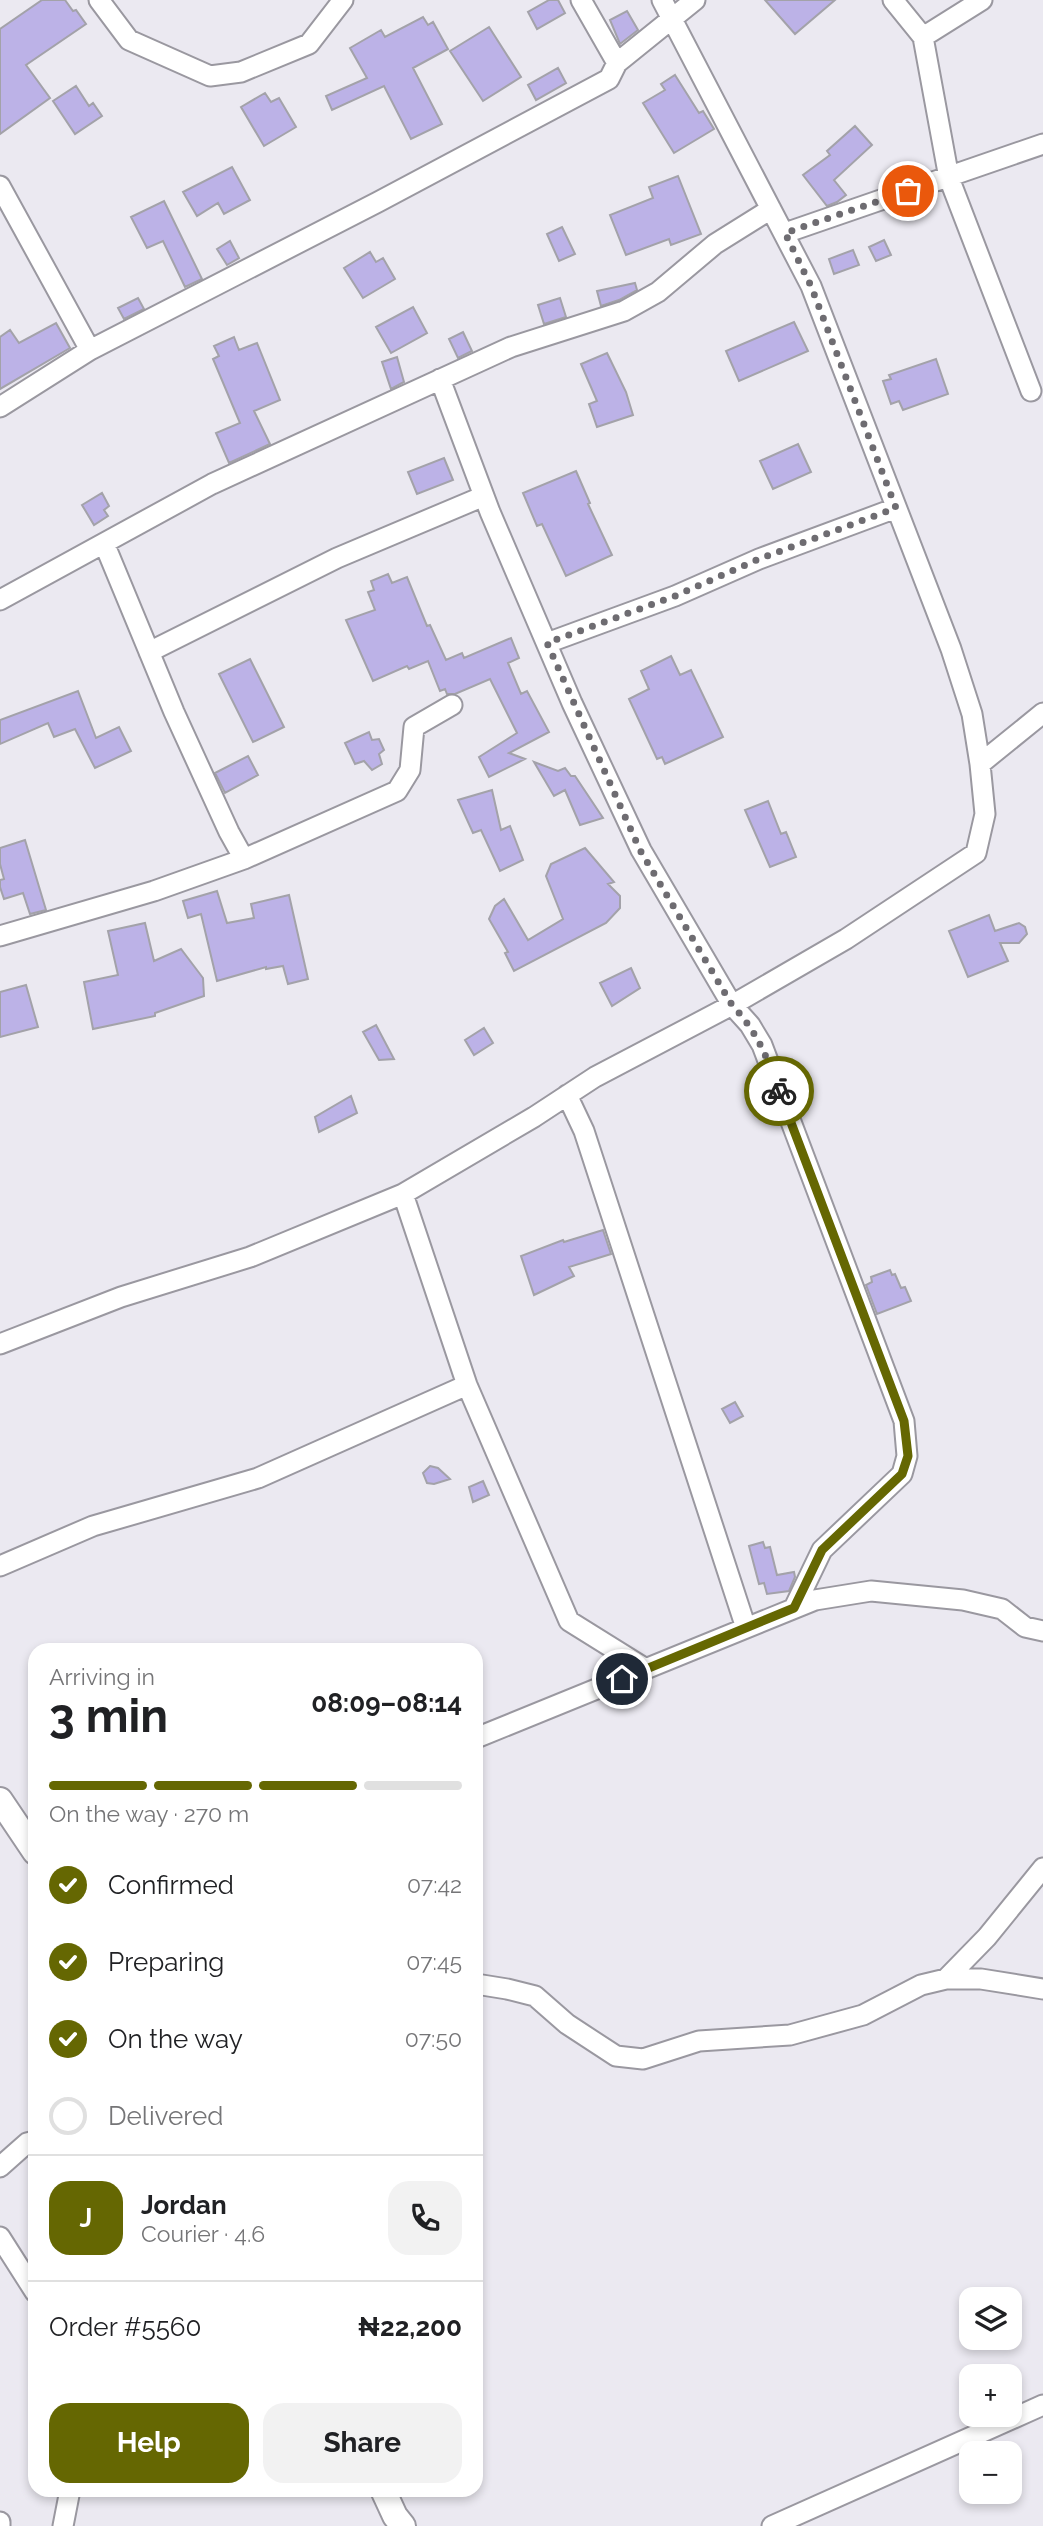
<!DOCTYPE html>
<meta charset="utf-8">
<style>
body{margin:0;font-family:Raleway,sans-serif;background:#f2f2f2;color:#202124;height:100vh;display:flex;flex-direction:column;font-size:26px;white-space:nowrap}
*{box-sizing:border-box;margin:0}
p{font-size:23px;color:#757577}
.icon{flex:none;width:38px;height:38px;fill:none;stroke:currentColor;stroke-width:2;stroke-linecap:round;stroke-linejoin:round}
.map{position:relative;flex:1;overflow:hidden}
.details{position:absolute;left:28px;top:1643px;width:455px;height:854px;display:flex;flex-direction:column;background:#fff;border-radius:21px;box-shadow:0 4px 10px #0003}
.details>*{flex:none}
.tools{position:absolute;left:959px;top:2287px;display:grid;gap:14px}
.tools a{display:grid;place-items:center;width:63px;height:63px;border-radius:14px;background:#fff;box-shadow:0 4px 10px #0003;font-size:35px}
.pin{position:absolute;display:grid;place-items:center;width:60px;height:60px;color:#fff;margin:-30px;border:4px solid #fff;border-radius:50%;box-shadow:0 2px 7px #0007}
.courier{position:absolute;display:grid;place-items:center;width:70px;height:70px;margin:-35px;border:5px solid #656702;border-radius:50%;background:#fff;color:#222;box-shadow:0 2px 9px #0007}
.head em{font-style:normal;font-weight:700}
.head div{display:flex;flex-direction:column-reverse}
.head{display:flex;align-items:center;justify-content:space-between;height:119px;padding:0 21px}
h1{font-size:46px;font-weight:700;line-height:52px}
.bar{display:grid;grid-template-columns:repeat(4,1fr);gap:10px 7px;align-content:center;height:84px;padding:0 21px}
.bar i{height:9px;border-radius:5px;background:#e0e0e0}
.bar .active{background:#656702}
.bar p{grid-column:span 4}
.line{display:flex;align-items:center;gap:18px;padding:0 21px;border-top:2px solid #e0e0e0}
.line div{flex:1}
.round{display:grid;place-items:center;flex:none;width:74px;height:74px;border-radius:21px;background:#f2f2f2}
ol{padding:0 21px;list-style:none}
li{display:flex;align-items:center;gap:21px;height:77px}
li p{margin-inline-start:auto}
li .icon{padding:7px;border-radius:50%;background:#656702;color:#fff;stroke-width:4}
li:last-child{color:#757577}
li i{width:38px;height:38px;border:4px solid #e0e0e0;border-radius:50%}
.primary-button{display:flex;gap:14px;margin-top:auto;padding:14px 21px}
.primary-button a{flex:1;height:80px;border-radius:21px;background:#656702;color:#fff;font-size:28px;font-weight:700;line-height:80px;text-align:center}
.primary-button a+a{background:#f2f2f2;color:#202124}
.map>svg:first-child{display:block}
.building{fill:#bcb2e7;stroke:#a3a2a9;stroke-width:2}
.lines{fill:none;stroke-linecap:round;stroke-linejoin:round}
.minor-casing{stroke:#9a98a0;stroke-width:23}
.tertiary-casing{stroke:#9a98a0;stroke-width:28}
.minor{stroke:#fff;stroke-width:19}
.tertiary{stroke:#fff;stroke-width:24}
.done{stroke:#6e6c71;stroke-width:7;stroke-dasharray:0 12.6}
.route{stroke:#656702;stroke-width:9}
</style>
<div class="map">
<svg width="1043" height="2526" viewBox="0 0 1043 2526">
<rect width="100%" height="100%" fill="#ebe9f1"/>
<path class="building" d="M42,0H65L73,11L76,10L86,24L26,65L50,98L0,134V29Z
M549,0H558L565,13L537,29L528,12Z
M765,0H835L795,34Z
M627,11L638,30L620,44L610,20Z
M423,17L428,25L433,22L448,49L413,68L442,124L411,139L384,86L332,110L326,96L367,78L350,48L381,30L385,37Z
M489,27L521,77L483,101L450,51Z
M558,68L566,83L536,100L528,85Z
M675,75L699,113L703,111L714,129L674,153L643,103L665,90L661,84Z
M76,86L89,106L93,103L102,116L75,134L53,101Z
M265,93L271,102L279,98L296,127L264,146L241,107Z
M855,126L872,145L834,180L846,195L837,202L827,206L803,175L830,155L827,151Z
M232,167L250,200L224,214L218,203L197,216L183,192Z
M678,176L701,234L671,245L669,239L626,255L610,215L653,198L649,187Z
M164,201L202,279L185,287L163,241L147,248L131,217Z
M562,227L575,254L559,261L547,234Z
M884,240L891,255L876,261L869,247Z
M230,241L239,258L227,265L217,249Z
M853,250L859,265L834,274L829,259Z
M370,252L376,262L383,258L395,279L363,298L344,268Z
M635,283L637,290L619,300L601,306L597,291Z
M138,298L144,309L124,319L118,308Z
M560,298L566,317L544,324L538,305Z
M413,307L427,333L391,353L376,327Z
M794,322L808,351L739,381L726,351Z
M56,323L70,348L0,389V337L10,330L19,343Z
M463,332L472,351L458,358L449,339Z
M234,337L239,350L257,343L280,400L254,411L270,444L229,463L216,433L240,423L213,359L219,356L214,346Z
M607,353L626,392L633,415L597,427L589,404L597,401L581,364Z
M397,357L404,382L391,389L382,362Z
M936,359L948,394L903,410L899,401L891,404L883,381L891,379L889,375Z
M798,444L811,472L773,489L760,461Z
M444,458L453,480L417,494L408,472Z
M576,471L590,503L588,504L612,555L566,576L542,524L537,526L523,493Z
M102,493L109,506L104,510L108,516L94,525L82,505Z
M388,574L392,583L407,577L427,626L430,625L446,660L462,653L464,658L511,638L519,658L508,663L521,694L527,691L549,732L509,753L525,759L489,777L479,757L517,733L490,679L455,694H447L445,689L440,691L428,661L409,669L407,666L373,681L346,620L375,610L368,592L374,590L371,581Z
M671,656L680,675L691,670L723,737L665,764L662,757L657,759L629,699L649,689L641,671Z
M250,659L284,727L253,742L219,674Z
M78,691L96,738L119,727L131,751L95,768L75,729L54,737L48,723L0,744V720Z
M369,732L372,740L379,739L384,750L379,754L382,764L372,770L364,761L355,764L345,743Z
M248,756L258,775L225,793L215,773Z
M534,762L558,771L565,768L571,776H575L603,818L580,825L565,790L554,796Z
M492,790L501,830L510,826L523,860L500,871L481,830L473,833L458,800Z
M768,801L781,834L786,832L796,857L770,867L745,810Z
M25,840L46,910L30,914L23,893L4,899L0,887V880L4,879L0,864V848Z
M585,848L614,882L608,884L620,896V908L606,923L514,971L505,953L508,952L489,919L495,906L504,899L528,940L563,919L546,876L551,864Z
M217,891L227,923L254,918L251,904L289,895L308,979L288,984L283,966L266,969V967L217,981L201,914L188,918L183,901Z
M989,915L995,931L1019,923L1025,927L1027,934L1019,943H1000L1008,961L968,977L949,931Z
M145,923L154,961L181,949L203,978L204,996L155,1013V1016L93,1029L84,982L118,975L108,931Z
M631,968L640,988L612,1006L600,983Z
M26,985L38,1027L0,1037V992Z
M376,1025L394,1059L379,1060L363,1032Z
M484,1028L493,1043L474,1055L465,1040Z
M351,1096L357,1113L319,1132L315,1117Z
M603,1230L611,1254L569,1267L574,1276L534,1295L521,1256L563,1240L564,1242Z
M890,1270L892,1275L895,1274L901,1288L905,1287L911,1301L877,1314L866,1285L872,1282L871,1277Z
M735,1402L743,1416L730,1423L722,1409Z
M430,1466L438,1468L450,1479L434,1484L427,1483L423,1473Z
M483,1481L489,1495L473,1502L469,1487Z
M763,1542L765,1548L770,1547L777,1575L794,1572L795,1577L789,1591L767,1594L764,1583L759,1584L749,1546Z"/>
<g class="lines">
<defs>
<path id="minor" d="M99,0L129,40L210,76L241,72L309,44L343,0
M581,0L617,63
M893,0L923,37L949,178L1031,391
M923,37L982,0
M0,186L90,350
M785,233L1043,144
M440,379L490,512L572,703L641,850L732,1005L750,1025L762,1045L904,1421L907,1456L902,1474L822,1550L794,1608
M0,407L90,350L378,202L609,79L617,63L695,0
M104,543L174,712L229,832L244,859
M0,600L212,484L511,347L624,311L658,292L715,244L771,209
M547,643L675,596L759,559L896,508
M149,652L337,558L484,496
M980,764L1043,713
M0,936L154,891L244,859L397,791L410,770L414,727L452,705
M567,1095L584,1131L746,1628
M403,1194L467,1385L569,1621L646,1669
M0,1344L121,1297L250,1257L403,1194L534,1117L595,1077L732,1005L846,939L976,853L985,814L980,764L972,714L951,649L811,286L662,0
M0,1566L93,1526L258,1478L467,1385
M476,1738L815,1600L871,1591L963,1600L1002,1609L1025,1627L1043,1631
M946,1979L987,1937L1043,1868
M476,1984L507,1989L535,1996L567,2024L616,2056L643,2059L699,2041L790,2035L863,2015L921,1985L946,1979H981L1043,1989
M0,2167L27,2143L35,2141
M0,2237L35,2292
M0,2522V2526
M63,2526L70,2490
M772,2526L1043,2405"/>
<path id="tertiary" d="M0,1800L35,1852
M383,2490L395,2516L403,2526"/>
</defs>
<use href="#minor" class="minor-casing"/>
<use href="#tertiary" class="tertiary-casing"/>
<use href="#minor" class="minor"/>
<use href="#tertiary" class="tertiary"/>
</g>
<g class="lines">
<path class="done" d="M779,1091C766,1055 758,1033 732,1005L640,850L547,643L675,596L759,559L896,508L811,286L785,233L908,191"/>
<path class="route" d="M622,1679L794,1608L822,1550L902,1474L908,1456L904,1421L779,1091"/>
</g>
</svg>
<div class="tools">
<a><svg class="icon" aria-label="layers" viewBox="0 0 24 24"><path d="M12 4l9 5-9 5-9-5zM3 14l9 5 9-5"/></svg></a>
<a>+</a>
<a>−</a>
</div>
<div class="pin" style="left:908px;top:191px;background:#ea580c"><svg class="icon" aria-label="bag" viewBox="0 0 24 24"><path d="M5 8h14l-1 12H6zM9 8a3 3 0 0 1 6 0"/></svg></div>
<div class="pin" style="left:622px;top:1679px;background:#1f2937"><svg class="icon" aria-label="home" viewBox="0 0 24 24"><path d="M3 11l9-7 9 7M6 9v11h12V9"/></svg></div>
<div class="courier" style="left:779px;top:1091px"><svg class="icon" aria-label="bike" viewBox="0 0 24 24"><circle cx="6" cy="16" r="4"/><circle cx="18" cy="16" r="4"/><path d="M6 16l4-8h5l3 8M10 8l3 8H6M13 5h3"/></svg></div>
<section class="details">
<div class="head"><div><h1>3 min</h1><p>Arriving in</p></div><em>08:09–08:14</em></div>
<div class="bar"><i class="active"></i><i class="active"></i><i class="active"></i><i></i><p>On the way · 270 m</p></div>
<ol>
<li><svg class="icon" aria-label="check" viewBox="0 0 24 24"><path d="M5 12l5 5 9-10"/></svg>Confirmed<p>07:42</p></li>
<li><svg class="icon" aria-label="check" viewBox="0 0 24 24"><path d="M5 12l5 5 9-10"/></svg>Preparing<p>07:45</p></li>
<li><svg class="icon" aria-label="check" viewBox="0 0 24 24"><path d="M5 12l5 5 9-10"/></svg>On the way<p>07:50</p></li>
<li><i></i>Delivered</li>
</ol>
<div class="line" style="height:126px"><b class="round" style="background:#656702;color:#fff">J</b><div><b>Jordan</b><p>Courier · 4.6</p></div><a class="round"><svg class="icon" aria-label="phone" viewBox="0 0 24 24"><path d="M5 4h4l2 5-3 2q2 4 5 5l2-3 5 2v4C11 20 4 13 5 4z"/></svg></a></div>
<div class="line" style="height:91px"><div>Order #5560</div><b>₦22,200</b></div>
<div class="primary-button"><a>Help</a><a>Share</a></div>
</section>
</div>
